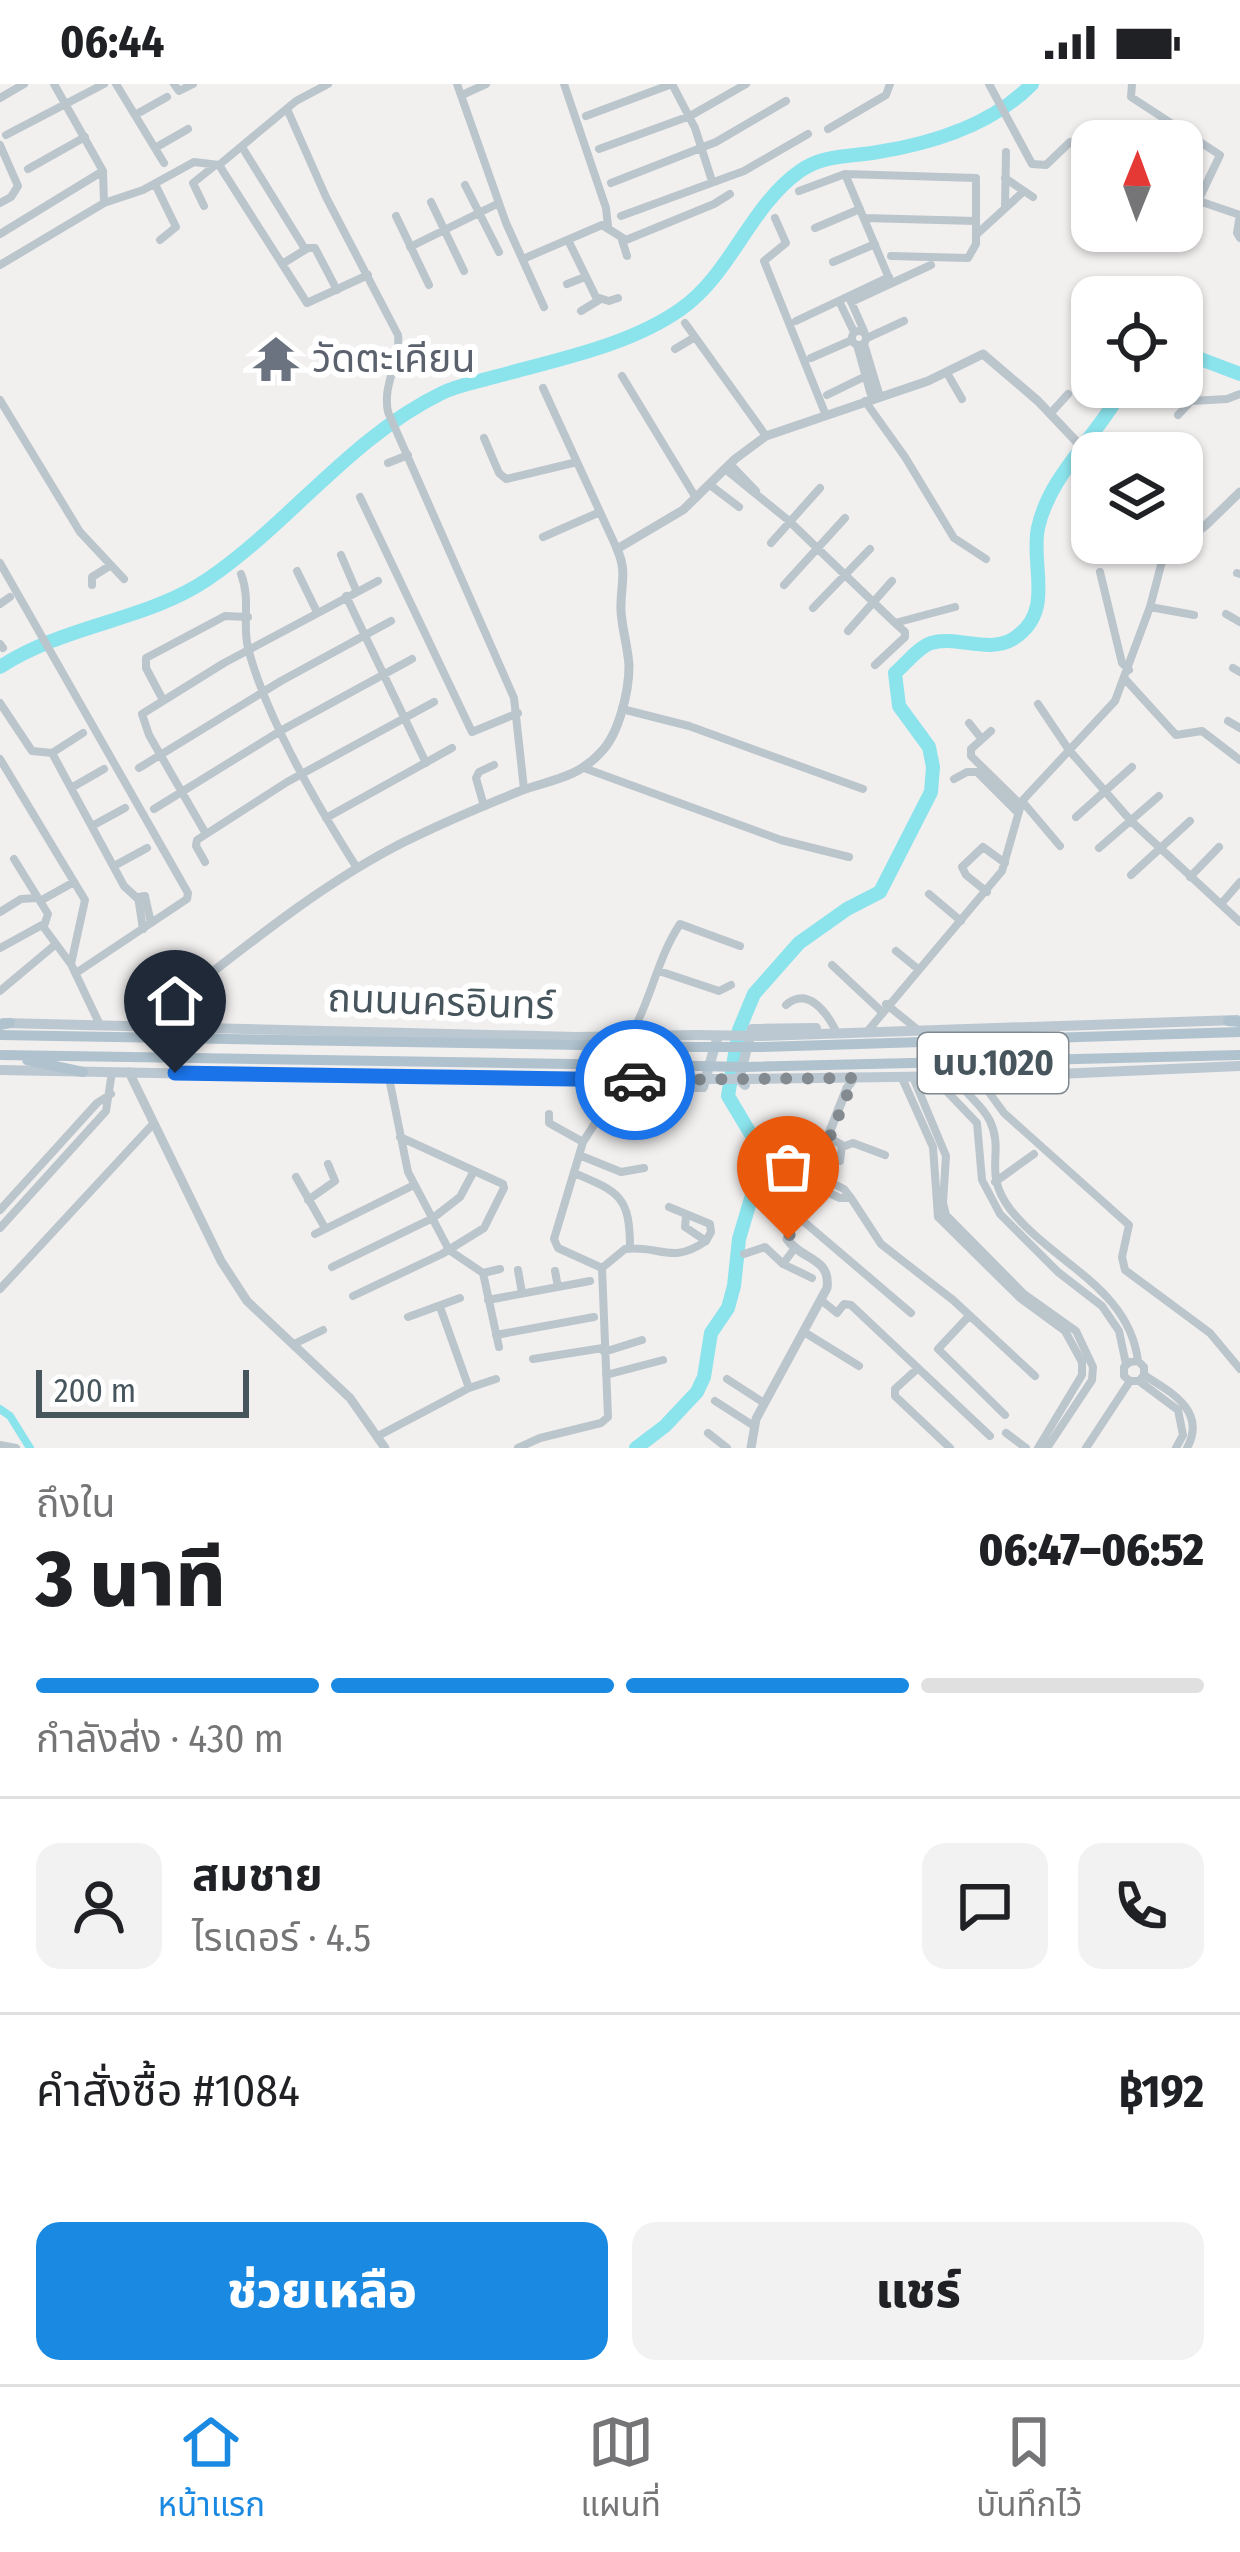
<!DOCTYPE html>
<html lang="th">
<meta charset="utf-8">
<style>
body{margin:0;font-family:"Fira Sans Condensed","Noto Sans Thai",sans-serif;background:#f2f2f2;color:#202124;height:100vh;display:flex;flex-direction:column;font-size:45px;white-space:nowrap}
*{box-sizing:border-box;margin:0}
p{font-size:39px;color:#757577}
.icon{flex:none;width:66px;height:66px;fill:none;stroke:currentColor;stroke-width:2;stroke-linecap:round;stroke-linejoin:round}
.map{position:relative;height:1364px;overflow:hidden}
.sheet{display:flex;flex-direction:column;background:#fff;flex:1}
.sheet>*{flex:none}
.needle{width:78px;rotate:1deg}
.buttons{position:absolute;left:1071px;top:36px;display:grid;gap:24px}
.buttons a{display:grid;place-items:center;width:132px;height:132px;border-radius:24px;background:#fff;box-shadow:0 3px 9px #0004;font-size:60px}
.scale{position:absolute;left:36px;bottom:30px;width:213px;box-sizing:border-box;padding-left:12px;border:6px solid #47555d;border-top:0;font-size:33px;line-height:42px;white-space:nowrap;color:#47555d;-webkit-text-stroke:9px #fff;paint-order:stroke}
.pin{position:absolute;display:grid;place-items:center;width:102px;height:102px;color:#fff;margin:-123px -51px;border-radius:50% 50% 50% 0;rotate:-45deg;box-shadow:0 0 12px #0007}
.pin .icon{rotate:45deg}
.courier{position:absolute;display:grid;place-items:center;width:120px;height:120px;margin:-60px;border:9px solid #1a73e8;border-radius:50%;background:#fff;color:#222;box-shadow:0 3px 15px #0007}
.head em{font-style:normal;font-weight:800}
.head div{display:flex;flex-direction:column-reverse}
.head{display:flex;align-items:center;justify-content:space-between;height:204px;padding:0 36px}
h1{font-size:78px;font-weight:800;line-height:90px}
.bar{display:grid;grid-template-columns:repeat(4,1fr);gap:18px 12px;align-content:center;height:144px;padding:0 36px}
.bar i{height:15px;border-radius:9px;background:#e0e0e0}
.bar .on{background:#1989e2}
.bar p{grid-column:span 4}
.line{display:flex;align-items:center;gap:30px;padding:0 36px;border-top:3px solid #e0e0e0}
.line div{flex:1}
.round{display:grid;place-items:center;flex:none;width:126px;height:126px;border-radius:24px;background:#f2f2f2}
.cta{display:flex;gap:24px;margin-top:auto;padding:24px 36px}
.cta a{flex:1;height:138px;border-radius:24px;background:#1989e2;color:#fff;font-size:48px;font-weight:800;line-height:138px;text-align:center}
.cta a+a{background:#f2f2f2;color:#202124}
.status{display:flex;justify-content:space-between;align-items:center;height:84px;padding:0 60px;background:#fff;direction:ltr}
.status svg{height:33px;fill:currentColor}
.tab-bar{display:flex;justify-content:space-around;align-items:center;height:168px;border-top:3px solid #e0e0e0;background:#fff;font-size:33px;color:#757577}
.tab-bar a{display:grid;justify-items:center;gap:6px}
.tab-bar .on{color:#1989e2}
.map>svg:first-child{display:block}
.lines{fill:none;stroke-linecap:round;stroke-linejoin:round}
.canal{stroke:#8be3ec;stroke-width:8}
.river{stroke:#8be3ec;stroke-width:14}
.minor{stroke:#bbc5cc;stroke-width:8}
.tertiary{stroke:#bbc5cc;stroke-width:9}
.secondary{stroke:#bbc8d1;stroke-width:10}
.primary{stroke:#afc2ce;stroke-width:10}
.secondary-bridge{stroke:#bbc8d1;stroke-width:10}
.primary-bridge{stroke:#afc2ce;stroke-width:10}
.done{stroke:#838b90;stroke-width:12;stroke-dasharray:0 21.6}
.route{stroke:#1a73e8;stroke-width:15}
.labels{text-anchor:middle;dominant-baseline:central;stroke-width:12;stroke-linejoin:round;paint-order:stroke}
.shield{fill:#fff;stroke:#7e888e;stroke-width:3}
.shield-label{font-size:36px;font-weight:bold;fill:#47555d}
.worship-label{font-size:39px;fill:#5b616d;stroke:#fff;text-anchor:start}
.street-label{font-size:39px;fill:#47555d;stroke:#fff}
</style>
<div class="status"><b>06:44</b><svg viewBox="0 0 49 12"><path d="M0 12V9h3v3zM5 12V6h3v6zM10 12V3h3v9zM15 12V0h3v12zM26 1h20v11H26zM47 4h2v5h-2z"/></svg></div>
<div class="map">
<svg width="1240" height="1364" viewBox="0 0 1240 1364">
<rect width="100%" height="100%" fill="#f2efef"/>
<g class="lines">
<path class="canal" d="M0,1325L10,1332L30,1364"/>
<path class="river" d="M1182,268L1240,290
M0,583C66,540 146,537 208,495C290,439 351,353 442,309C458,301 477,298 494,293C555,276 629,262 681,225C731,190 750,122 800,87C824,70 850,73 878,68C934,59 992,41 1032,0
M636,1364L665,1342L697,1308L704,1293L711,1249L728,1224L734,1202L739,1155L760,1084L755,1057L728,1012L739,946L754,910L799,859L847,825L880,808L931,708L933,683L929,663L899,622L895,589C906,580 917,564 931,559C956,551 988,570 1013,555C1056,528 1030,482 1038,444C1050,389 1098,353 1123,303"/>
<path class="minor" d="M54,0L103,87L104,119
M116,0L164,79
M174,0L179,7L193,0
M457,0L506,139L544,223
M564,0L606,124L608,142
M672,0L695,44L712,97
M989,0L1032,80L1046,81L1070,58L1092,68
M1132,0L1131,13L1220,71L1199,115L1182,111
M462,11L486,0
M0,14L24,0
M287,25L326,113L398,251C401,279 382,299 388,328L514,614L524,705
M135,31L167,13
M586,32L672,0
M828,45L886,11L890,0
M6,51L104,0
M0,61L18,102L11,113L0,119
M242,63L305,165
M155,64L188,45
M599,65L690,32L746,0
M219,81L307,219L368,191
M28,85L85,53
M1005,94L1033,113
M611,99L716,58L786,17
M155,100L176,143L160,156
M465,101L499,168
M799,107L845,90
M1196,116L1240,131L1237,149L1240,154
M431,118L464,187
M204,122L193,99L213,83
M1005,124L1006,68
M396,132L429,201
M621,132L744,87L808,50
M775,134L786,159L764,177L825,329
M864,134L976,137
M815,144L860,125
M0,150L103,87
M977,150L1024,107
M568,156L596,213L609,217L618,214
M622,156L627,172
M410,163L499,119
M891,172L968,174L976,160V94L845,90L891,199
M523,175L602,141L626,156L714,120L730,110
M833,178L875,160
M282,180L308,164H315L337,206
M0,181L104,119L143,106L194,78L219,81L296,17L328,0
M567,200L585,193
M849,213L864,247
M839,217L854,248
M851,218L931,181
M581,227L599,216
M796,237L889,193
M685,239L766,352
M852 254a7 7 0 1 1 14 0a7 7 0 1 1-14 0Z
M867,254L904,237
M864,260L880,313
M857,261L872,315
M675,265L695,253
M811,274L852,256
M947,289L962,315
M622,292L696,414
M543,304L617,465
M827,311L866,292
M0,316L80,448L124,495
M865,317L905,373L954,454L986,475
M1050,330L1068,310
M1178,331L1191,317L1227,315L1240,310
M484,354L499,389L506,395L577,378
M388,379L408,371
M730,380L756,407
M725,385L788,436L895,539L955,523
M710,401L739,423
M360,413L472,648L518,629
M543,453L600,428
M771,459L820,404
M341,471L356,506
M0,479L188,809L187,815L76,889
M297,487L317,528
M1100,488L1122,579L1129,586
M1237,489L1240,490
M241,490C251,516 242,538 248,564C267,636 317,721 357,784
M92,501V493L108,483
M784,501L845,434
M346,512L426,679
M0,520L10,513
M1150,523L1194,531
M813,524L870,465
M1226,530L1240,538
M848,547L892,497
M0,560L3,564
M875,581L905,553V548L895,539
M1233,584L1240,588
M1125,595L1176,651L1202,647L1240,676
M163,616L146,584V574L225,532L248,533
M0,619L32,667L52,669L124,802L137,814
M1038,620L1069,666L1131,737L1240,838
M622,625L689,642L863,705
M1228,637L1240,644
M969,639L981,654
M991,647L971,665V672L1020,720
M52,669L83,649
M0,675L85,816L71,880L100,941
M139,684L281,597L391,537
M584,684L781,756L849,773
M954,695L967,688H977L1016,727
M71,704L104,685
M1022,717L1060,762
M484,722L476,694L479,688L494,681
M154,725L282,646L412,575
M1076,733L1132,683
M326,734L452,664
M92,742L125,724
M206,750L149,651L142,630L224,579L378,497
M1099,764L1159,712
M14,775L48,830L44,842
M205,778L196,762L197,756L287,698L434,618
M114,782L147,764
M1131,791L1190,737
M1190,793L1219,763
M987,808L966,791L962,783L983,763L1005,779
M929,810L961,837
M40,817L74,798
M1221,820L1240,798
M0,828L21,815L37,814
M143,845L138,813L145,812L151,839
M0,864L42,841L70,879
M896,867L918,885
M832,881L881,927
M659,887L719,907L731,901
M0,907L56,860
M886,920L918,946
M786,921C807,903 825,926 835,945
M633,947C652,912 658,873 680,840L740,862
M866,949L1002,787L1022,717L1115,617L1150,523L1165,466
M977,992L1004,1029L1129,1141L1122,1173L1125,1186L1210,1249L1240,1285
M913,993L946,1072L943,1119L946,1131L1024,1210L1076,1247L1093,1283L1092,1296L1047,1364
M933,993L977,1039L982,1096L1000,1130L1058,1188L1102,1222L1119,1247L1126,1280
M956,993C964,1010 982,1020 990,1037C1005,1069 982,1088 1010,1125C1052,1179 1129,1203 1138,1277
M389,994L408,1088L449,1166L483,1189L499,1263
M902,994L933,1063L938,1133L1020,1214L1065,1247L1082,1278V1291L1038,1364
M549,1030V1039L583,1058
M830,1054L842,1061L840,1077
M842,1063L853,1059L885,1071
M579,1071L621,1088L644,1084
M574,1089C619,1108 630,1112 630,1164
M296,1093L325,1144
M995,1098L1034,1070
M809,1100L840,1114H851L844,1105L814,1090
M851,1114L881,1160L953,1216L1035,1292
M308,1116L335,1097L328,1080
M669,1123L710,1140L711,1148L706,1157
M0,1126L97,1019L111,1010
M796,1131L911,1229
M0,1144L106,1027L112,988
M315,1150L414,1101
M794,1165L783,1180L812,1194
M744,1170L765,1163L783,1180
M332,1183L433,1134L460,1113L474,1087
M602,1184L625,1165C661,1161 671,1181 706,1157L685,1143L686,1132
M518,1186L522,1209
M555,1187L558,1203
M483,1189L500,1185
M0,1205L153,1040
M353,1212L442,1170L484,1144L504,1104L503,1100L400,1053
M488,1216L590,1197
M821,1216L837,1229L844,1220L851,1221L990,1352
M440,1223L469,1304
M969,1232L938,1265L1005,1331
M408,1233L460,1214
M804,1248L859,1282
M496,1251L594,1233
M294,1260L323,1246
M604,1268L642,1256
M533,1275L603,1264
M917,1285L895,1305V1312L950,1364
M606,1291L663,1276
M1144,1291L1139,1297H1130L1124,1292V1283L1130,1278L1138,1277L1144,1283V1291C1171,1308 1207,1327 1187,1364
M727,1295L764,1319
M1139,1297L1178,1326L1183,1351L1176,1364
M715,1317L754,1342
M708,1349L727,1364
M1006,1349L1026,1364
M378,1352L469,1304L496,1295
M0,1361L16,1364
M518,1364L540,1354L601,1339L608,1333L602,1184L558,1164L554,1155L583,1058L618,1003
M1086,1364L1130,1297"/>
<path class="tertiary" d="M1182,458L1206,441L1240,408
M1158,459L1165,466L1180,459
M151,942L160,929C238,869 314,804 402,759C440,740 480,723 520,707C550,696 578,694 601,668C619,650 629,607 629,582C628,563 622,545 621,527C620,502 628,489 617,465L683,426L735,375L766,352L928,297L983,270L1038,317L1092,374
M129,988L221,1177L247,1217L350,1314L385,1364
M751,1364L756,1335L827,1204C831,1173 801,1176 787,1155L847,1004L854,994"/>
<path class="secondary" d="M3,939L576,953L696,951
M761,952L1237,936
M0,986L565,997L701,995
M746,995L1034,991L1240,982
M745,1001L739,995L752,945L816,944
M623,1003H703L717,955"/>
<path class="primary" d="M1228,937L1240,938
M0,941L10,939
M0,951L696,963
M760,963L1240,948
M0,971L699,982
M27,976L83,988
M745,983L1240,971"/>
<path class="secondary-bridge" d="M696,951L761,952
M701,995H746"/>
<path class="primary-bridge" d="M696,963H760
M699,982L745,983"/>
</g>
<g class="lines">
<path class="done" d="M635,996L854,994L788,1155"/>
<path class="route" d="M175,989L635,996"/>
</g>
<defs>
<symbol id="temple-bare" viewBox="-9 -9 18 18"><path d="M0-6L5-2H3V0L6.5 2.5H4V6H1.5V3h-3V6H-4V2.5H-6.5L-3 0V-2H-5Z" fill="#6b7280" stroke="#fff" stroke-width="2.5" paint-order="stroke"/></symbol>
</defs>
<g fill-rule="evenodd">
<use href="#temple-bare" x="243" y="242" width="66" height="66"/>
</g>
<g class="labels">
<rect class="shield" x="918" y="949" width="150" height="60" rx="9"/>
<g class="shield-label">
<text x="993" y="979">นบ.1020</text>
</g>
<g class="worship-label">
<text x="312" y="275">วัดตะเคียน</text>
</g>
<g class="street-label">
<text transform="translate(441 918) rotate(2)">ถนนนครอินทร์</text>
</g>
</g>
</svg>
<div class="buttons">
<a><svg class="needle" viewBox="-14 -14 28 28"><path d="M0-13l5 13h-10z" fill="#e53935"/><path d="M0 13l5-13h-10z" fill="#757577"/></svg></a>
<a><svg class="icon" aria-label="locate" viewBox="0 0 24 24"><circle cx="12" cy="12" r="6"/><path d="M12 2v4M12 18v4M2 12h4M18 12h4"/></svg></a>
<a><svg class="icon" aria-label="layers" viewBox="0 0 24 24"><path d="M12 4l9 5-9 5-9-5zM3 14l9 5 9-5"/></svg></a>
</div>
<div class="scale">200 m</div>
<div class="pin" style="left:788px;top:1155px;background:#ea580c"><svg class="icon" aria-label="bag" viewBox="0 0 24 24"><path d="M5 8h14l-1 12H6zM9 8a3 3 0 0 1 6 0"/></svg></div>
<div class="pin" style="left:175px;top:989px;background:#1f2937"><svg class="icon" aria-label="home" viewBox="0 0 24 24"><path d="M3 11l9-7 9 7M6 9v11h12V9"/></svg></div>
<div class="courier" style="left:635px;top:996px"><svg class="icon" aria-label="car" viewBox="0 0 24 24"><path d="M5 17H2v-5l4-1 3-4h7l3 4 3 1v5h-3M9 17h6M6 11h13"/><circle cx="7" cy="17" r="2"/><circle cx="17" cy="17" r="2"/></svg></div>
</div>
<section class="sheet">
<div class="head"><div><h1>3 นาที</h1><p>ถึงใน</p></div><em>06:47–06:52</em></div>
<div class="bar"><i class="on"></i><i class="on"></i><i class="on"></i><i></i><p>กำลังส่ง · 430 m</p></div>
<div class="line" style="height:216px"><a class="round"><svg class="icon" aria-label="person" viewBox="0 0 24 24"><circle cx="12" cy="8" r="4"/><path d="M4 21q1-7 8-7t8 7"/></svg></a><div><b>สมชาย</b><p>ไรเดอร์ · 4.5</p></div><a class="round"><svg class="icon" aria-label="chat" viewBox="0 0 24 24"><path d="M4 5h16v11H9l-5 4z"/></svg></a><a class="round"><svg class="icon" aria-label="phone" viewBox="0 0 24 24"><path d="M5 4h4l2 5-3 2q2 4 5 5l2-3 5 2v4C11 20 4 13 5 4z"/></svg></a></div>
<div class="line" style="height:156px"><div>คำสั่งซื้อ #1084</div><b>฿192</b></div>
<div class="cta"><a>ช่วยเหลือ</a><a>แชร์</a></div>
</section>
<nav class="tab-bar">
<a class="on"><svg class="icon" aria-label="home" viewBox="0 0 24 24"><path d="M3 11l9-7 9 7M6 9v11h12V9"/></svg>หน้าแรก</a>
<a><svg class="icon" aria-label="map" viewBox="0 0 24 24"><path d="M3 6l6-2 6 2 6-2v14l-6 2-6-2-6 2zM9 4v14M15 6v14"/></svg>แผนที่</a>
<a><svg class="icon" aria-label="saved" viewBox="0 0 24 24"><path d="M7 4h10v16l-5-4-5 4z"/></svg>บันทึกไว้</a>
</nav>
